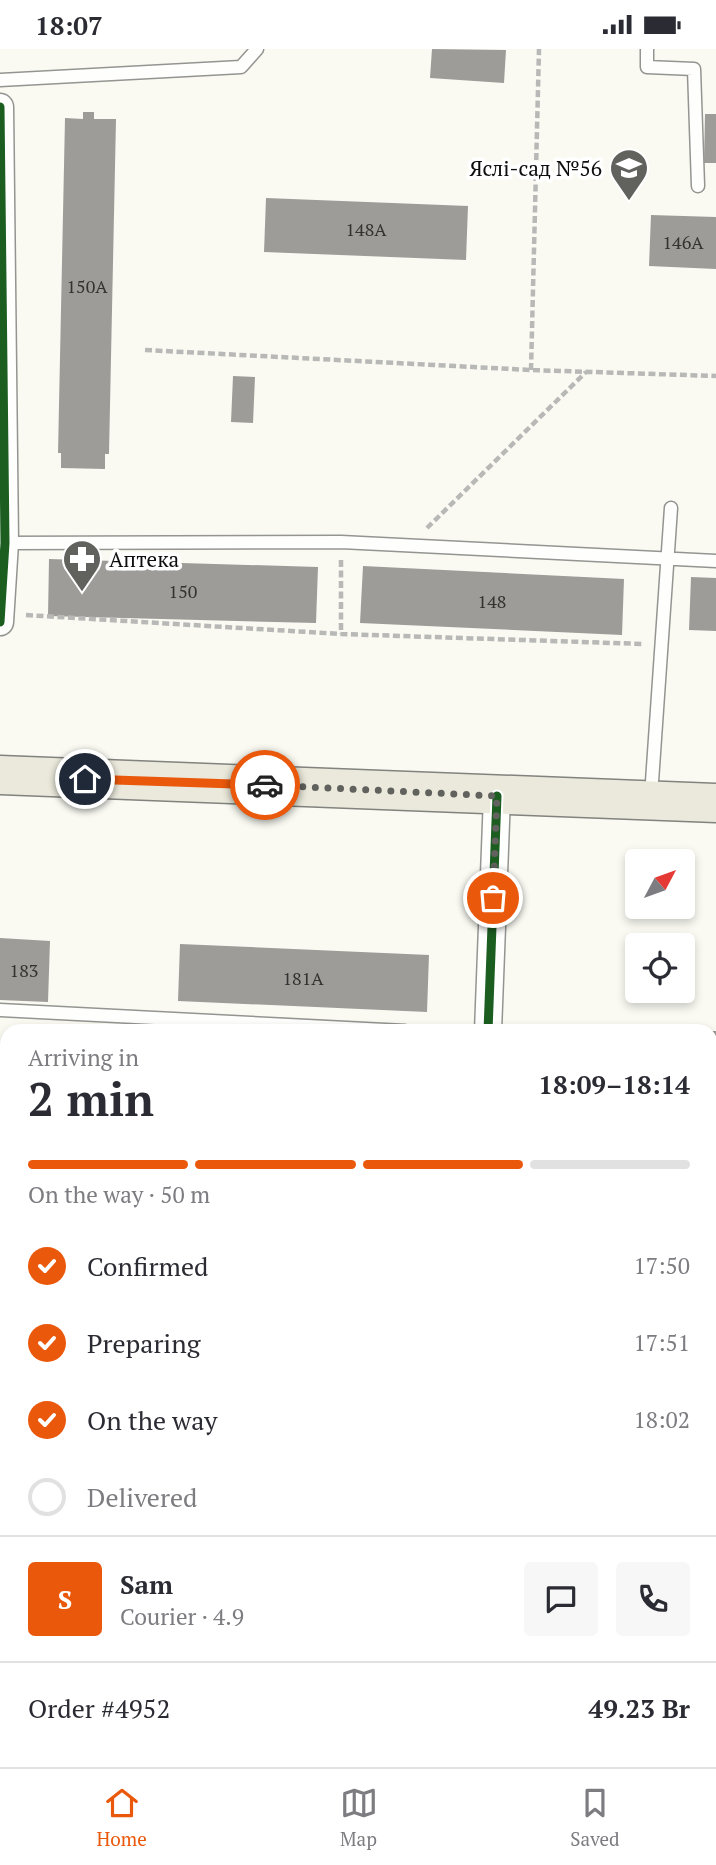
<!DOCTYPE html>
<meta charset="utf-8">
<style>
body{margin:0;font-family:"PT Serif",serif;background:#f7f7f7;color:#2b2b33;height:100vh;display:flex;flex-direction:column;font-size:26px;white-space:nowrap}
*{box-sizing:border-box;margin:0}
p{font-size:23px;color:#7c7c81}
.icon{flex:none;width:38px;height:38px;fill:none;stroke:currentColor;stroke-width:2;stroke-linecap:round;stroke-linejoin:round}
.map{position:relative;flex:1;overflow:hidden}
.details{position:absolute;left:0px;top:975px;width:718px;height:744px;display:flex;flex-direction:column;background:#fff;border-radius:21px 21px 0 0;box-shadow:0 4px 10px #0003}
.details>*{flex:none}
.needle{width:46px;rotate:49deg}
.fabs{position:absolute;left:625px;top:800px;display:grid;gap:14px}
.fabs a{display:grid;place-items:center;width:70px;height:70px;border-radius:7px;background:#fff;box-shadow:0 4px 10px #0003;font-size:35px}
.pin{position:absolute;display:grid;place-items:center;width:60px;height:60px;color:#fff;margin:-30px;border:4px solid #fff;border-radius:50%;box-shadow:0 2px 7px #0007}
.courier{position:absolute;display:grid;place-items:center;width:70px;height:70px;margin:-35px;border:5px solid #ea580c;border-radius:50%;background:#fff;color:#222;box-shadow:0 2px 9px #0007}
.overview em{font-style:normal;font-weight:700}
.overview div{display:flex;flex-direction:column-reverse}
.overview{display:flex;align-items:center;justify-content:space-between;height:119px;padding:0 28px}
h1{font-size:46px;font-weight:700;line-height:52px}
.bar{display:grid;grid-template-columns:repeat(4,1fr);gap:10px 7px;align-content:center;height:84px;padding:0 28px}
.bar i{height:9px;border-radius:5px;background:#e1e1e2}
.bar .selected{background:#ea580c}
.bar p{grid-column:span 4}
.line{display:flex;align-items:center;gap:18px;padding:0 28px;border-top:2px solid #e1e1e2}
.line div{flex:1}
.round{display:grid;place-items:center;flex:none;width:74px;height:74px;border-radius:7px;background:#f7f7f7}
ol{padding:0 28px;list-style:none}
li{display:flex;align-items:center;gap:21px;height:77px}
li p{margin-inline-start:auto}
li .icon{padding:7px;border-radius:50%;background:#ea580c;color:#fff;stroke-width:4}
li:last-child{color:#7c7c81}
li i{width:38px;height:38px;border:4px solid #e1e1e2;border-radius:50%}
.status{display:flex;justify-content:space-between;align-items:center;height:49px;padding:0 35px;background:#fff;direction:ltr}
.status svg{height:19px;fill:currentColor}
.menu{display:flex;justify-content:space-around;align-items:center;height:98px;border-top:2px solid #e1e1e2;background:#fff;font-size:19px;color:#7c7c81}
.menu a{display:grid;justify-items:center;gap:4px}
.menu .selected{color:#ea580c}
.map>svg:first-child{display:block}
.building{fill:#9e9c98}
.lines{fill:none;stroke-linecap:round;stroke-linejoin:round}
.service-casing{stroke:#949491;stroke-width:15}
.minor-casing{stroke:#949491;stroke-width:29}
.primary-casing{stroke:#82827e;stroke-width:41}
.path{stroke:#b8b8b7;stroke-width:4.5;stroke-dasharray:7 3.5;stroke-linecap:butt}
.service{stroke:#fefefd;stroke-width:12}
.minor{stroke:#fefefd;stroke-width:26}
.primary{stroke:#eae9db;stroke-width:38}
.cycleway-casing{stroke:#fff;stroke-width:13}
.cycleway{stroke:#1b5e20;stroke-width:9}
.done{stroke:#61615e;stroke-width:7;stroke-dasharray:0 12.6}
.route{stroke:#ea580c;stroke-width:9}
.labels{text-anchor:middle;dominant-baseline:central;stroke-width:7;stroke-linejoin:round;paint-order:stroke}
.number-label{font-size:18px;fill:#323230}
.poi-label{font-size:21px;fill:#0e0e0e;stroke:#fff;text-anchor:end}
</style>
<div class="status"><b>18:07</b><svg viewBox="0 0 49 12"><path d="M0 12V9h3v3zM5 12V6h3v6zM10 12V3h3v9zM15 12V0h3v12zM26 1h20v11H26zM47 4h2v5h-2z"/></svg></div>
<div class="map">
<svg width="716" height="1718" viewBox="0 0 716 1718">
<rect width="100%" height="100%" fill="#fafaf3"/>
<path class="building" d="M432,0L506,1L504,34L430,29Z
M83,63H94V70H116L109,405H105V420L61,419V404H58L65,69L83,70Z
M705,65H716V114H704Z
M266,149L468,157L466,211L264,203Z
M651,166L716,168V220L649,217Z
M233,327L255,328L253,374L231,373Z
M49,510L318,518L316,574L48,567Z
M363,517L624,530L622,586L360,574Z
M691,528L716,529V582L689,581Z
M0,889L50,892L48,953L0,951Z
M180,895L429,906L427,963L178,952Z
M602,977L656,980V982H602Z
M710,982H716V1044H710Z
M710,1187H716V1240L710,1239Z
M0,1241H7V1289H0Z
M0,1512L7,1513V1532H0Z
M710,1647H716V1679H710Z
M131,1712H152V1718H131Z"/>
<g class="lines">
<defs>
<path id="service" d="M647,0V18L694,20L698,137
M0,31L241,18L257,0
M5,494L341,493L716,512
M651,747L671,459
M0,961L405,982
M0,1067H7"/>
<path id="minor" d="M0,58L5,494L0,573
M488,982L497,747
M0,1346L7,1347
M710,1369L716,1370
M710,1616H716
M110,1718V1712
M461,1718V1712"/>
<path id="primary" d="M0,726L716,754"/>
</defs>
<use href="#service" class="service-casing"/>
<use href="#minor" class="minor-casing"/>
<use href="#primary" class="primary-casing"/>
<path class="path" d="M145,301L531,321L716,327
M531,321L539,0
M427,479L586,323
M341,511V585
M26,566L341,585L643,595"/>
<use href="#service" class="service"/>
<use href="#minor" class="minor"/>
<use href="#primary" class="primary"/>
<defs>
<path id="cycleway" d="M0,58L5,494L0,573
M488,982L497,747"/>
</defs>
<use href="#cycleway" class="cycleway-casing"/>
<use href="#cycleway" class="cycleway"/>
</g>
<g class="lines">
<path class="done" d="M265,736L497,747L493,849"/>
<path class="route" d="M85,730L265,736"/>
</g>
<defs>
<symbol id="school-pin" viewBox="-11 -11 22 30"><path d="M0 17L-7.5 6A9.5 9.5 0 1 1 7.5 6Z" fill="#61615e" stroke="#fff"/><path d="M0-5L7-2L0 1L-7-2ZM-4 1L0 2.5L4 1V4Q0 6-4 4Z" fill="#fff"/></symbol>
<symbol id="pharmacy-pin" viewBox="-11 -11 22 30"><path d="M0 17L-7.5 6A9.5 9.5 0 1 1 7.5 6Z" fill="#61615e" stroke="#fff"/><path d="M-2-6h4v4h4v4h-4v4h-4v-4h-4v-4h4Z" fill="#fff"/></symbol>
</defs>
<g fill-rule="evenodd">
<use href="#school-pin" x="607" y="97" width="44" height="60"/>
<use href="#pharmacy-pin" x="60" y="488" width="44" height="60"/>
</g>
<g class="labels">
<g class="number-label">
<text x="366" y="180">148А</text>
<text x="683" y="193">146А</text>
<text x="87" y="237">150А</text>
<text x="183" y="542">150</text>
<text x="492" y="552">148</text>
<text x="24" y="921">183</text>
<text x="303" y="929">181А</text>
</g>
<g class="poi-label">
<text x="602" y="119">Яслі-сад №56</text>
<text x="109" y="510" text-anchor="start">Аптека</text>
</g>
</g>
</svg>
<div class="fabs">
<a><svg class="needle" viewBox="-14 -14 28 28"><path d="M0-13l5 13h-10z" fill="#e53935"/><path d="M0 13l5-13h-10z" fill="#7c7c81"/></svg></a>
<a><svg class="icon" aria-label="locate" viewBox="0 0 24 24"><circle cx="12" cy="12" r="6"/><path d="M12 2v4M12 18v4M2 12h4M18 12h4"/></svg></a>
</div>
<div class="pin" style="left:493px;top:849px;background:#ea580c"><svg class="icon" aria-label="bag" viewBox="0 0 24 24"><path d="M5 8h14l-1 12H6zM9 8a3 3 0 0 1 6 0"/></svg></div>
<div class="pin" style="left:85px;top:730px;background:#1f2937"><svg class="icon" aria-label="home" viewBox="0 0 24 24"><path d="M3 11l9-7 9 7M6 9v11h12V9"/></svg></div>
<div class="courier" style="left:265px;top:736px"><svg class="icon" aria-label="car" viewBox="0 0 24 24"><path d="M5 17H2v-5l4-1 3-4h7l3 4 3 1v5h-3M9 17h6M6 11h13"/><circle cx="7" cy="17" r="2"/><circle cx="17" cy="17" r="2"/></svg></div>
<section class="details">
<div class="overview"><div><h1>2 min</h1><p>Arriving in</p></div><em>18:09–18:14</em></div>
<div class="bar"><i class="selected"></i><i class="selected"></i><i class="selected"></i><i></i><p>On the way · 50 m</p></div>
<ol>
<li><svg class="icon" aria-label="check" viewBox="0 0 24 24"><path d="M5 12l5 5 9-10"/></svg>Confirmed<p>17:50</p></li>
<li><svg class="icon" aria-label="check" viewBox="0 0 24 24"><path d="M5 12l5 5 9-10"/></svg>Preparing<p>17:51</p></li>
<li><svg class="icon" aria-label="check" viewBox="0 0 24 24"><path d="M5 12l5 5 9-10"/></svg>On the way<p>18:02</p></li>
<li><i></i>Delivered</li>
</ol>
<div class="line" style="height:126px"><b class="round" style="background:#ea580c;color:#fff">S</b><div><b>Sam</b><p>Courier · 4.9</p></div><a class="round"><svg class="icon" aria-label="chat" viewBox="0 0 24 24"><path d="M4 5h16v11H9l-5 4z"/></svg></a><a class="round"><svg class="icon" aria-label="phone" viewBox="0 0 24 24"><path d="M5 4h4l2 5-3 2q2 4 5 5l2-3 5 2v4C11 20 4 13 5 4z"/></svg></a></div>
<div class="line" style="height:91px"><div>Order #4952</div><b>49.23 Br</b></div>
</section>
</div>
<nav class="menu">
<a class="selected"><svg class="icon" aria-label="home" viewBox="0 0 24 24"><path d="M3 11l9-7 9 7M6 9v11h12V9"/></svg>Home</a>
<a><svg class="icon" aria-label="map" viewBox="0 0 24 24"><path d="M3 6l6-2 6 2 6-2v14l-6 2-6-2-6 2zM9 4v14M15 6v14"/></svg>Map</a>
<a><svg class="icon" aria-label="saved" viewBox="0 0 24 24"><path d="M7 4h10v16l-5-4-5 4z"/></svg>Saved</a>
</nav>
